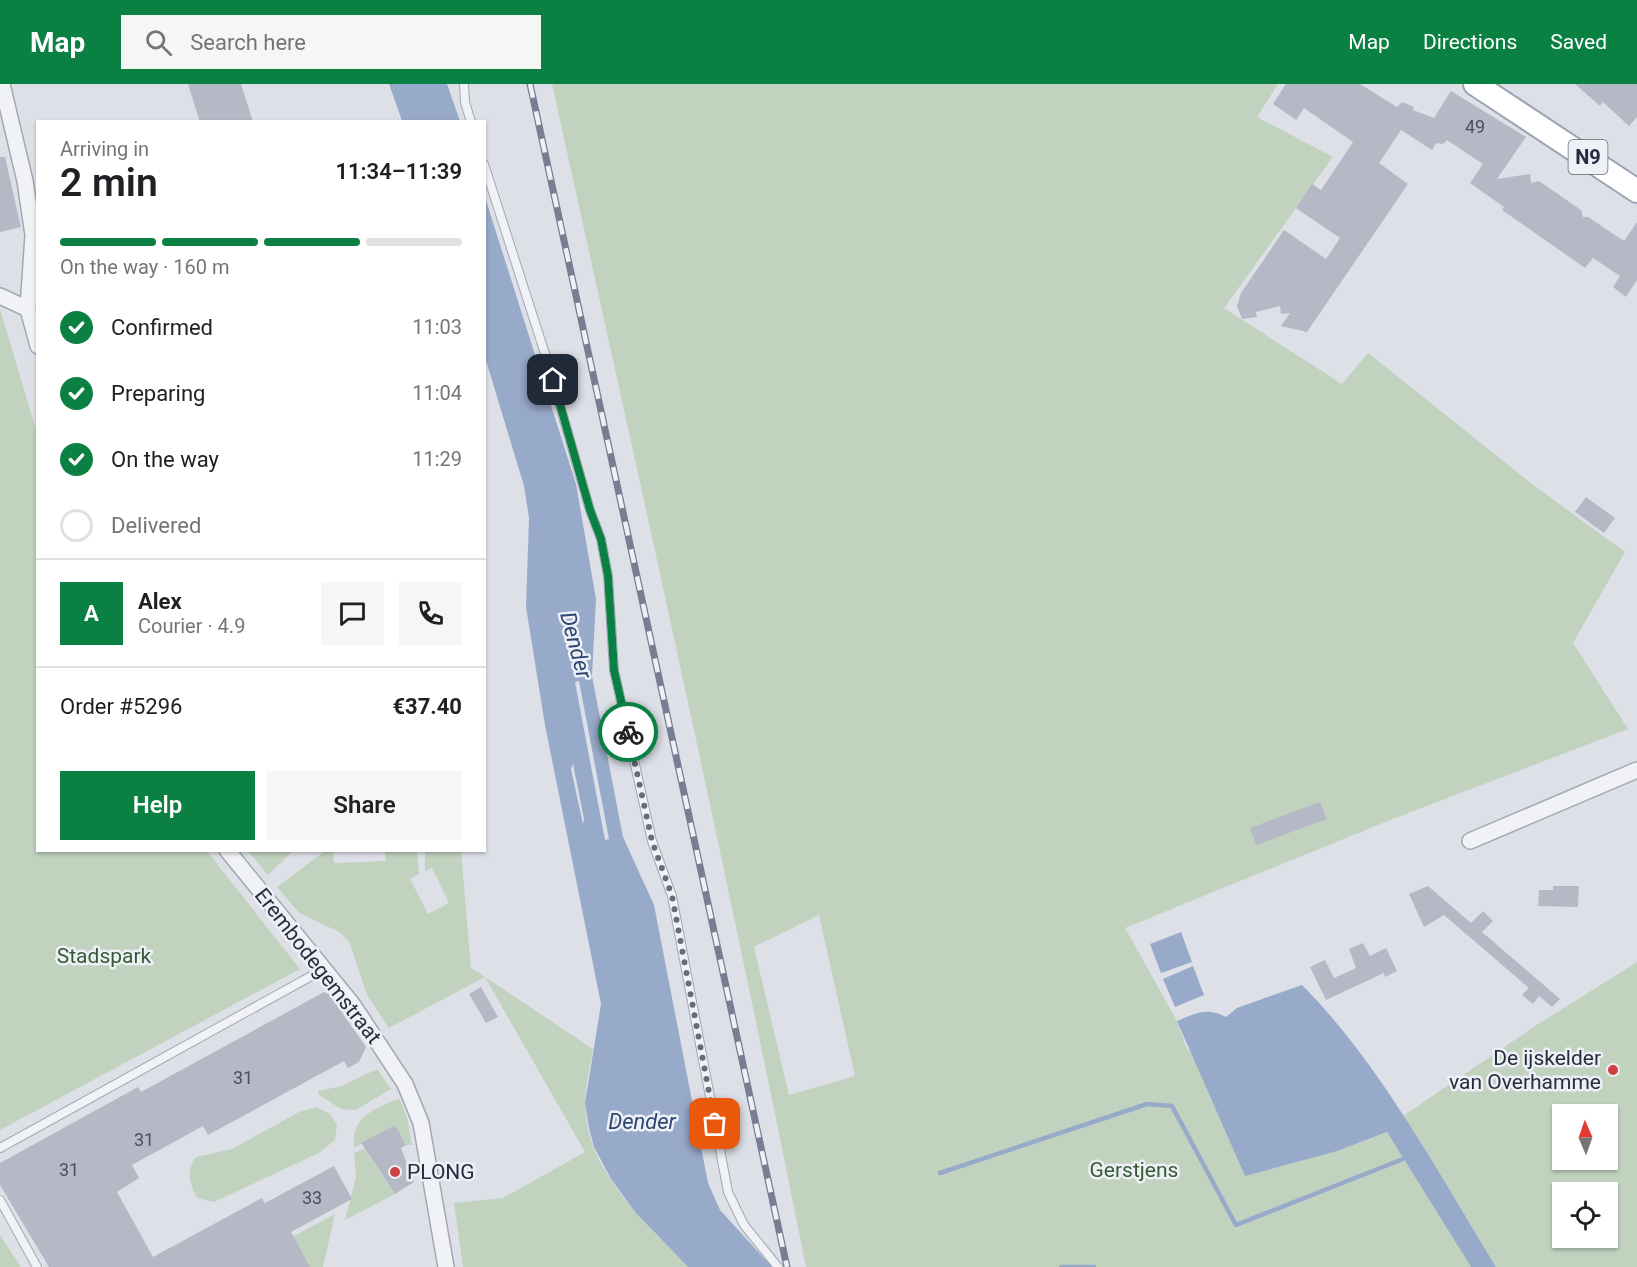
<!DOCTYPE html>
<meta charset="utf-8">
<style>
body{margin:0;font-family:Roboto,sans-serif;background:#f6f6f6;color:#202124;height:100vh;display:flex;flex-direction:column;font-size:22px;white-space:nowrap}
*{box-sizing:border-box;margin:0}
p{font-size:20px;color:#757577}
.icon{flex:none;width:33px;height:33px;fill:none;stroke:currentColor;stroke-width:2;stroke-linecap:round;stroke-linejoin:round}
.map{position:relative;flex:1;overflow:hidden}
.side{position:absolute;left:36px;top:36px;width:450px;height:732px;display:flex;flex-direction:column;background:#fff;border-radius:0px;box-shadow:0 2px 4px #0004}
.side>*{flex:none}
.needle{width:39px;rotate:358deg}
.buttons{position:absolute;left:1552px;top:1020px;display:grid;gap:12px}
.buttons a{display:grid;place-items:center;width:66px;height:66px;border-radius:0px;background:#fff;box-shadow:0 2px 4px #0004;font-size:30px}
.pin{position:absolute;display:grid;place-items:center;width:51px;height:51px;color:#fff;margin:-26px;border-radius:12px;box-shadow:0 3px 9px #0006}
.courier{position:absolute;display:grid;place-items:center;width:60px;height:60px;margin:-30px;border:4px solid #0b8043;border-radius:50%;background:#fff;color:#222;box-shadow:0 2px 8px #0007}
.overview em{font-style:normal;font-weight:600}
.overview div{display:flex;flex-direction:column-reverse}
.overview{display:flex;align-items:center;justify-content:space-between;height:102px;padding:0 24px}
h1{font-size:39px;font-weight:600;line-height:45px}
.bar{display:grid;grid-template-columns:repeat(4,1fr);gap:9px 6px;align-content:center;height:72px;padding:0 24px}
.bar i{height:8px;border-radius:4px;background:#e0e0e0}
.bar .on{background:#0b8043}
.bar p{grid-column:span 4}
.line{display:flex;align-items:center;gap:15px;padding:0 24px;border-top:2px solid #e0e0e0}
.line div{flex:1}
.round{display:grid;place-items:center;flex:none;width:63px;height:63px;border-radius:0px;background:#f6f6f6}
ol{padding:0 24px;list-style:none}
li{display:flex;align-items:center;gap:18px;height:66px}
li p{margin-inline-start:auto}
li .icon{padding:6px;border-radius:50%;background:#0b8043;color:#fff;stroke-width:4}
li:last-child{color:#757577}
li i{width:33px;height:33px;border:3px solid #e0e0e0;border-radius:50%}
.action{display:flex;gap:12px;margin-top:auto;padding:12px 24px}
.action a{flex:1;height:69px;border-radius:0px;background:#0b8043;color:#fff;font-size:24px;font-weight:600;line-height:69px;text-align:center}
.action a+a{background:#f6f6f6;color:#202124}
header{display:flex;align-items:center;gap:36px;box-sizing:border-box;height:84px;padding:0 30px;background:#0b8043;color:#fff}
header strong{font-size:28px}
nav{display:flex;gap:33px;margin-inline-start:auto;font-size:21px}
.search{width:420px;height:54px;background:#f6f6f6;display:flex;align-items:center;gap:15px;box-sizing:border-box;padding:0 21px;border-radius:0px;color:#757577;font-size:22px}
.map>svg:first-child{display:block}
.green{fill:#c1d2bf;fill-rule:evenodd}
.water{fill:#98aac9;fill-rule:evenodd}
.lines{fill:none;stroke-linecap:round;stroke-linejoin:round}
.stream{stroke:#98aac9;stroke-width:4.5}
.building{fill:#b5b9c5}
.lane-casing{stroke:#a3a7b2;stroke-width:10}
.street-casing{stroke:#a3a7b2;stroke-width:18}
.primary-casing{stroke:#9da3b4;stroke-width:26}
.lane{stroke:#f0f2f6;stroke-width:8}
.street{stroke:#f0f2f6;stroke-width:15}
.primary{stroke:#fff;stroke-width:22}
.rail-casing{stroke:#777e92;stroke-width:7}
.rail{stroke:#edf0f5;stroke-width:4.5;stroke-dasharray:14;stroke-linecap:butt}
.done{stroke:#676c7a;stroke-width:6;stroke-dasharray:0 10.8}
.route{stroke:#0b8043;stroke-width:8}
.poi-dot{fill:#d03f44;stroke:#edf0f5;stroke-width:2}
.labels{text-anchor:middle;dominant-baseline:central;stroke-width:5;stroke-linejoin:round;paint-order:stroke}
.number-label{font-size:18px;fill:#4a5060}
.shield{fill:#edf0f5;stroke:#626876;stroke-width:1.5}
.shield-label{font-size:20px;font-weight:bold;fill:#272d3f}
.park-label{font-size:21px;fill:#365b34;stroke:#edf0f5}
.street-label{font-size:21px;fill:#272d3f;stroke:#edf0f5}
.poi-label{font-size:21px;fill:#272d3f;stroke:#edf0f5;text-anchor:end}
.water-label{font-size:22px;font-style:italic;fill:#304673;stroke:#edf0f5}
</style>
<header>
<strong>Map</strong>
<div class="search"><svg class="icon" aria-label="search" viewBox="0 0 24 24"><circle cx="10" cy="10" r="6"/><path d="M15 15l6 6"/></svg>Search here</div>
<nav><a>Map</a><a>Directions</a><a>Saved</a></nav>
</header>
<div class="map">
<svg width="1637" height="1183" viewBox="0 0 1637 1183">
<rect width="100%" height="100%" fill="#dee0e8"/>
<path class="green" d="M552,0H1278L1257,33L1333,73L1224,224L1342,300L1368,269L1532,400L1625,468L1573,559L1628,645L1390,736L1125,844L1177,937L1187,965L1337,1067L1387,1048L1471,1183H806C727,787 639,394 552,0ZM819,831L855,992L789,1011L754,863Z
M0,225L37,349L38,766L207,767L300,885L0,1046Z
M248,767H293L268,791Z
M325,767H333L334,779L386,777L385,767H417L419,790L410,795L428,830L449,819L432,784L425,787V767H461L471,884L485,893L593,965C590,982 585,1002 585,1020C586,1088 645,1137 688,1183H463L454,1119L503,1114L585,1068L485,893L389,944L367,911L349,857L339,848L298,828L277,803Z
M1637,878V1183H1496L1403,1032L1538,940ZM1563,1030H1608V1076H1563ZM1563,1108H1608V1154H1563Z
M377,985L391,1005L356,1026L341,1025L319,1011L318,1007L342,1002Z
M395,1016H400L407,1033L412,1061H406L395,1041L354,1064C352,1032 370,1028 395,1016Z
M316,1023L329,1029L337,1040L335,1056L319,1069L214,1118L197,1114C189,1098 186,1088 196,1073L232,1065L299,1028Z
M364,1065L395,1110L345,1136L356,1093L354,1069Z
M335,1130L323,1183H309L292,1153Z
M0,1151L21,1183H0Z"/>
<path class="water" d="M389,0H447L460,37H402Z
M484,110L576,400L596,515L592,592L623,753L654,821L708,1099L720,1126L772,1183H688L635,1128L611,1095L594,1063L589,1044L585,1019L601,920L545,641L526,523L529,434L524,402L485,273ZM579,597L609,755L605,756L575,598ZM573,680L584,735L583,740L571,685Z
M1181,848L1192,878L1161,889L1150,860Z
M1193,882L1204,911L1175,923L1163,895Z
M1302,901C1379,978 1439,1090 1496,1183H1471L1387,1048L1337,1067L1245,1092L1177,937C1196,929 1207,923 1226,933L1237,924Z"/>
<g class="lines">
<path class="stream" d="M940,1089L1147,1020L1172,1022L1236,1141L1403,1075
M1061,1183H1094"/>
</g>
<path class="building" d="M188,0H241L253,38H200Z
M1286,0H1360L1397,23L1402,18L1414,23L1413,26L1434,34L1451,7L1526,53L1497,95L1530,90L1531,99L1539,97L1581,126L1583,133H1588L1624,157L1637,138V196L1626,213L1613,203L1620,192L1593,174L1585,184L1502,126L1504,123L1470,99L1483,80L1447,56L1443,60L1436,59L1432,66L1401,46L1379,79L1408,100L1307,248L1281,242L1290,229L1281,230L1280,222L1256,228L1257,233L1242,235L1237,222L1241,209L1284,146L1326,175L1340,154L1296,124L1312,100L1321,106L1353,58L1304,24L1296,36L1273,20Z
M1575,0H1637V33L1629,42L1603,18L1600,22Z
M0,73H5L21,143L0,148Z
M1586,413L1615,434L1604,449L1575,428Z
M1320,718L1327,735L1256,761L1250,744Z
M1428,802L1471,839L1483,827L1493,837L1482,848L1560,915L1552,923L1539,912L1533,920L1522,911L1529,904L1444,831L1424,843L1409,810Z
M1553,802H1579L1578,823L1538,822L1539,806H1553Z
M1363,859L1370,872L1386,864L1397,887L1385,893L1384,889L1326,916L1310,883L1325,876L1334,894L1356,884L1349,865Z
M481,903L498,933L486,939L469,910Z
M324,908L329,910L366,963L359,978L348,984L344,977L208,1051L203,1042L132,1081L139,1094L117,1108L153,1173L262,1114L265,1119L334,1082L352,1115L291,1148L310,1183H49L0,1101V1079L138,1003L141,1008Z
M395,1041L406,1061L401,1064L414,1098L395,1110L361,1059Z"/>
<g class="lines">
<defs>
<path id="lane" d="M464,0L465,18L471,38
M484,80L547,276L590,426L601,455L608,492L614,586L652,757L672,812L728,1108L744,1141L778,1183
M0,1064L324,885
M0,1116L37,1183"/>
<path id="street" d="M2,0L25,97L33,151L28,225L38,262
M0,212L28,225
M1470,757L1637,686
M227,766L353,921L405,1000L421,1039L446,1183"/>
<path id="primary" d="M1475,0L1637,107"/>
</defs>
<use href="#lane" class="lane-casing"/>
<use href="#street" class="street-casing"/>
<use href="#primary" class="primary-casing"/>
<use href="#lane" class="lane"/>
<use href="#street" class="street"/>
<use href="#primary" class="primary"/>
<defs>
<path id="rail" d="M530,0L787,1183"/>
</defs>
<use href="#rail" class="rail-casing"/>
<use href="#rail" class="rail"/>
</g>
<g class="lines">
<path class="done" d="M628,648L652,757L672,812L715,1040"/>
<path class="route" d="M553,296L590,426L601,455L608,492L614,586L628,648"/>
</g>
<g class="poi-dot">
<circle cx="1613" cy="986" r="6"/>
<circle cx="395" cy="1088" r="6"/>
</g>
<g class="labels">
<g class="number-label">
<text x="1475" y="42">49</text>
<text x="243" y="993">31</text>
<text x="144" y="1055">31</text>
<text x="69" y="1085">31</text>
<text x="312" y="1113">33</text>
</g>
<rect class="shield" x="1568.5" y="56" width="39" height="34" rx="4.5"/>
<g class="shield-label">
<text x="1588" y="73">N9</text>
</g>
<g class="park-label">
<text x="104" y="872">Stadspark</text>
<text x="1134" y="1086">Gerstjens</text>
</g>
<g class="street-label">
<text transform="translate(318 882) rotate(52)">Erembodegemstraat</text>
</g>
<g class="poi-label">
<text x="1601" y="974">De ijskelder<tspan x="1601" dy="24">van Overhamme</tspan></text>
<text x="407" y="1088" text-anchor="start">PLONG</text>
</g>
<g class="water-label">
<text transform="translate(576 561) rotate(75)">Dender</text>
<text x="642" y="1037">Dender</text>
</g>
</g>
</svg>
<div class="buttons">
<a><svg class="needle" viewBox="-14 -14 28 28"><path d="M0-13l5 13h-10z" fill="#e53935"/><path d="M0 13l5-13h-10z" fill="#757577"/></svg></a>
<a><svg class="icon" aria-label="locate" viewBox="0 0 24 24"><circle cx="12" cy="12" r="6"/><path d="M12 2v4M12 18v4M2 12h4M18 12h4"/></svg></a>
</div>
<div class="pin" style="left:715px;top:1040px;background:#ea580c"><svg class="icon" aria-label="bag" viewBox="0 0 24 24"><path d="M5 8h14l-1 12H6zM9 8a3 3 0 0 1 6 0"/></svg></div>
<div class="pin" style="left:553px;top:296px;background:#1f2937"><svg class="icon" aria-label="home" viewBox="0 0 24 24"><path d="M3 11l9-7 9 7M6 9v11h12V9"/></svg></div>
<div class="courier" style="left:628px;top:648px"><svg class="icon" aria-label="bike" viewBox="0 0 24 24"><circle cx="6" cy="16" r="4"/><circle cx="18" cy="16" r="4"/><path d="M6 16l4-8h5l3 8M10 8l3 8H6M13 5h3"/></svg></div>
<section class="side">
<div class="overview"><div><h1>2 min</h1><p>Arriving in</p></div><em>11:34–11:39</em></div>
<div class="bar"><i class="on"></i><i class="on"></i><i class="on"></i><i></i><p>On the way · 160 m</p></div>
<ol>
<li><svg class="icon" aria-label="check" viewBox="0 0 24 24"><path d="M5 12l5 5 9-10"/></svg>Confirmed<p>11:03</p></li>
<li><svg class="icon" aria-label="check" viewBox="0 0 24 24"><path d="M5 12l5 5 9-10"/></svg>Preparing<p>11:04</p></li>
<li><svg class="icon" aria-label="check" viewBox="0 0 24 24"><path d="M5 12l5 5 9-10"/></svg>On the way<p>11:29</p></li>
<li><i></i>Delivered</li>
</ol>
<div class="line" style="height:108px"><b class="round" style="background:#0b8043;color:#fff">A</b><div><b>Alex</b><p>Courier · 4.9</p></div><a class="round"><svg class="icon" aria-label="chat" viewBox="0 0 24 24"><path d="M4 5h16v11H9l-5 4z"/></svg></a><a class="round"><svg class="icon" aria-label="phone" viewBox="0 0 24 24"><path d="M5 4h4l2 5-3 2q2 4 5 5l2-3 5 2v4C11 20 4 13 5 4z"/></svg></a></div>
<div class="line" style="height:78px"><div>Order #5296</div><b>€37.40</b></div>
<div class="action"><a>Help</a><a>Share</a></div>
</section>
</div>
